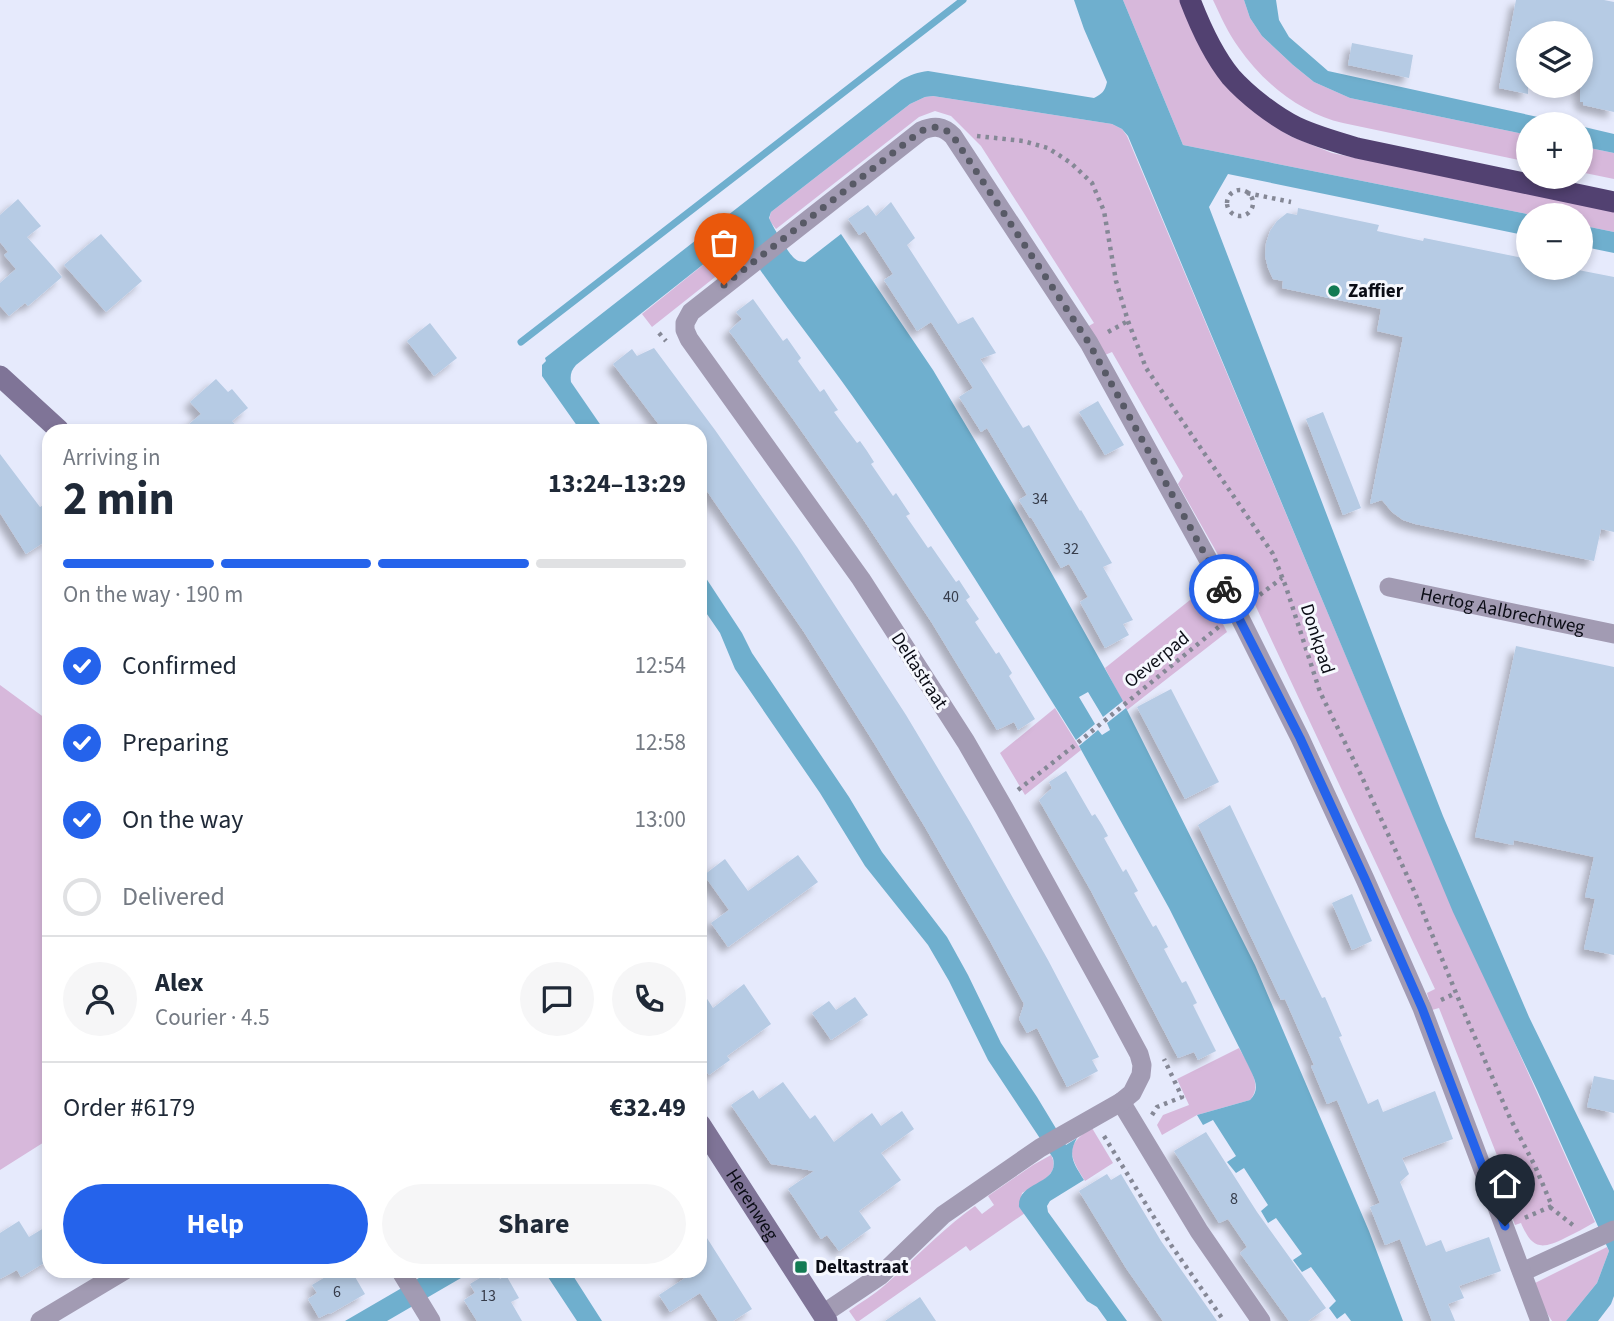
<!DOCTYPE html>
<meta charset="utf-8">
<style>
body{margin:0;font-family:"Source Sans 3",sans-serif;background:#f6f6f7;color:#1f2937;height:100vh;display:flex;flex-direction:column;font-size:26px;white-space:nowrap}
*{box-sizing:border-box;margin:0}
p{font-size:23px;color:#747a83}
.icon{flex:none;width:38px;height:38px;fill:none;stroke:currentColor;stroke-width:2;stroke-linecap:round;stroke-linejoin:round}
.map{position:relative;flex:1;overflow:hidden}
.details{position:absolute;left:42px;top:424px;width:665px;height:854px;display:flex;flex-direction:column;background:#fff;border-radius:21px;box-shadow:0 4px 10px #0003}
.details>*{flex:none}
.controls{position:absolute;left:1516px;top:21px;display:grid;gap:14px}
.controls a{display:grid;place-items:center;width:77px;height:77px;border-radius:50%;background:#fff;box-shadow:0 4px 10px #0003;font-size:35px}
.pin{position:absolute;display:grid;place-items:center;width:60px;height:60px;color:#fff;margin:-72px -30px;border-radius:50% 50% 50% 0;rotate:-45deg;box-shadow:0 0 7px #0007}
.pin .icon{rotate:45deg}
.courier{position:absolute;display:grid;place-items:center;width:70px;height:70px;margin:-35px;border:5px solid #2563eb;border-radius:50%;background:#fff;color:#222;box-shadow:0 2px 9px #0007}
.head em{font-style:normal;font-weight:700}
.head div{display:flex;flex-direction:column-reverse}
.head{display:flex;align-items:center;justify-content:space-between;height:119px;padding:0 21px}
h1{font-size:46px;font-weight:700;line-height:52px}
.bar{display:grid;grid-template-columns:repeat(4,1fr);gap:10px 7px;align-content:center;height:84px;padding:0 21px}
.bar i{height:9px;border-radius:5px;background:#e0e1e3}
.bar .current{background:#2563eb}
.bar p{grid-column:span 4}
.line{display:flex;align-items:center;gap:18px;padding:0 21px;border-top:2px solid #e0e1e3}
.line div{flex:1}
.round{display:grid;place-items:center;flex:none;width:74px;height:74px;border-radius:37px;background:#f6f6f7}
ol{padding:0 21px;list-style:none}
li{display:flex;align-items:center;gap:21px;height:77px}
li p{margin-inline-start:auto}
li .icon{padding:7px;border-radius:50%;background:#2563eb;color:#fff;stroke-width:4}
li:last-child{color:#747a83}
li i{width:38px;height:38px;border:4px solid #e0e1e3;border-radius:50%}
.button{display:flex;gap:14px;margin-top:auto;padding:14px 21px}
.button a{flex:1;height:80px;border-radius:42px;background:#2563eb;color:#fff;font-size:28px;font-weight:700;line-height:80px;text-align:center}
.button a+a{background:#f6f6f7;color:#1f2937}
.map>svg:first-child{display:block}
.green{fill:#d7b8db}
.water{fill:#6fafce}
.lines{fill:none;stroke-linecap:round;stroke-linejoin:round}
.stream{stroke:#6fafce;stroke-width:7}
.building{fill:#b6cbe4;filter:url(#shadow)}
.path{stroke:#858896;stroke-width:4.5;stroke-dasharray:3.5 5;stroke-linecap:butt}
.street{stroke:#a29bb3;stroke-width:19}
.secondary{stroke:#7f7497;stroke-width:21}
.highway{stroke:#524171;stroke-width:21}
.done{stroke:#585a66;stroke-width:7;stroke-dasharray:0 12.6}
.route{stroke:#2563eb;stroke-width:9}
.poi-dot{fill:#137a53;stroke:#f6f8fe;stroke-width:2.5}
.labels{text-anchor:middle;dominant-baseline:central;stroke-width:6;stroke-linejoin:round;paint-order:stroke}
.number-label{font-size:16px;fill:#363c4a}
.poi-label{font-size:19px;font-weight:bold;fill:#0b0d16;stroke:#f6f8fe;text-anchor:start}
.street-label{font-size:19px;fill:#0b0d16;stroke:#f6f8fe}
</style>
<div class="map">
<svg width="1614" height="1321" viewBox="0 0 1614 1321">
<defs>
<filter id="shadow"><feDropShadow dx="-6" dy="6" stdDeviation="3.5" flood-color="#0004"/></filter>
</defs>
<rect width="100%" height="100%" fill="#e6eafc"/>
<path class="green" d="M1123,0H1181L1268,122L1290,136L1332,153L1614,211V232L1580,225V215H1532L1183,145Z
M1213,0H1244L1250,18L1262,36L1293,65L1314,82L1350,98L1528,135V162L1343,123C1302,114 1263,83 1239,48C1228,33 1221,17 1213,0Z
M933,96L1112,124L1122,129L1127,136L1420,832L1595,1222C1585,1228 1575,1233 1565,1238C1541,1250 1532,1249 1521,1223L1515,1225L1494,1167L1500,1163L1439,1008L1432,1010L1427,993L1435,989L1243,579L1234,583L1178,484L1183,476L1112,352L1105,355L1087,327L1094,323L981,146L951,116L935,111L919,117L776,229L769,220L771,212L910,104L925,97Z
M1580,146L1614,153V179L1580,172Z
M735,243H740L748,251L652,327L642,314L729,244Z
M1205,588L1227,632L1127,710L1105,668Z
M0,685L49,721V1139L0,1170Z
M1055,708L1081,750L1025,795L1000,753Z
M1239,1048C1247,1063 1264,1085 1250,1100L1197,1115L1162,1135L1157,1125L1163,1115L1189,1105L1177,1079Z
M1092,1128L1113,1163L1085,1181C1069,1156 1064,1145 1092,1128Z
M1051,1155C1062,1175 1036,1184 1022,1193L1019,1207L1025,1213L970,1251L966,1246L859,1321H856L849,1311C861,1302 874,1295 885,1285C915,1259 942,1229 975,1206L982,1214L994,1205L988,1196L1033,1165Z
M1607,1247L1609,1251L1597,1283L1566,1321H1552L1543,1307L1535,1283Z"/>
<path class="water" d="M1074,0H1123L1183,145L1532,215H1528V236L1228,174L1209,207L1400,706L1443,816L1529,1017L1614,1191V1296L1611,1304L1598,1321H1566L1597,1283L1609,1251L1537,1090L1453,912L1128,136L1122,129L1112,124L933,96L925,97L910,104L771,212L769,218C773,227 787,251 794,258C799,262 799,261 805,262L841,234L933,370L1014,506L1123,701L1103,717L1088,692L1079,697L1095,724L1076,740C1007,630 940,520 865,414C826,357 782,304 744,246L740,243L729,244L576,365C571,371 570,375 571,382L604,430H580L542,376V365L546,361L545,358L901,80C910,75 918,72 928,71L1094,98C1102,94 1105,91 1107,82L1084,29Z
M1244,0H1276L1279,20L1289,37L1328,71L1570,124H1528V135L1350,98L1314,82L1293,65L1262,36L1250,18Z
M1580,126L1614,134V153L1580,146Z
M1580,225L1614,232V253L1580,246Z
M700,569L742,633L752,653L849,797L882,852L947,937L968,975L1001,1043L1037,1097L1066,1145L1077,1138C1067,1155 1074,1164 1084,1180L1050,1201L1047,1206L1048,1212L1127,1321H1107L1097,1307L1087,1301L1019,1207C1017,1180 1060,1186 1053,1158L988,1060L949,981L928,945L865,866L820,793L735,669L720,633L700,604Z
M1126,708L1255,965L1369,1231L1403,1321H1351L1345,1313L1337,1319L1329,1308L1336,1301L1311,1267L1302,1272L1293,1260L1302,1254L1276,1218L1268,1223L1261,1211L1268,1205L1244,1168L1236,1173L1227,1162L1236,1156L1213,1120L1203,1125L1197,1115L1250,1100C1262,1088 1253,1076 1247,1063L1169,908L1079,746L1098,730L1102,735L1110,730L1107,723Z
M431,1271H473L387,1321H345Z
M544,1271H570L602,1321H577Z"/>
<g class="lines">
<path class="stream" d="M521,342L963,0"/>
</g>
<path class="building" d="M1516,0H1604L1614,2V112L1583,105V102H1580V33H1528V94L1499,88Z
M1352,43L1413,55L1409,78L1348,65Z
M18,199L41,226L27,237L62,277L28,306L25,303L9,316L0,306V283L16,269L4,255L8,252L0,242V215Z
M891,202L915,238L907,245L958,324L973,317L996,353L980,359L1023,428L1029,425L1080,511L1081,510L1112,563L1103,567L1133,620L1123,624L1129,635L1105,648L1080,602L1088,597L1069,564L1061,568L1031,517L1030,518L1019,500L1027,495L987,428L981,432L959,397L973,388L931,322L917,331L884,280L893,274L865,231L859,235L848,219L868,205L876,216Z
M1298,208L1379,225L1377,231L1423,241L1424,238L1528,259V268H1568L1614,277V532L1601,529L1594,561L1415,524L1403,520L1392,512L1382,500L1370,504L1403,337L1377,331L1381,309L1282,288L1283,281L1273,279L1268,268L1265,256L1266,243L1270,231L1277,221L1287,213L1297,215Z
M101,234L142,281L106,312L64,265Z
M753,299L783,341L787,338L801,358L798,361L820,392L824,389L831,400L838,410L834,412L857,443L860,441L867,451L874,462L871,464L893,496L896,493L910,514L906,516L928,548L931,546L956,582L959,580L970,597L966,600L979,619L975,622L996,654L999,652L1012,673L1009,676L1035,719L1018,730L1014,722L997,730L932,623L863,519L793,419L729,331L742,319L736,312Z
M430,323L457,358L434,376L407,341Z
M654,348L715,430L797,547L906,715L970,822L1048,960L1099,1057L1092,1060L1098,1071L1067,1087L1037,1028L1027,1033L1019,1019L1024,1004L990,941L925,827L874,743L804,632L700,481V430H663L613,364L632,349L637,356Z
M216,379L228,392L232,389L248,408L232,421L240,430H182L201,414L190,402Z
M1098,401L1124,445L1105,455L1079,412Z
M1323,412L1361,508L1343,515L1306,419Z
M0,454L40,507L49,502V539L26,554L0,513Z
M1516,646L1614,667V955L1584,949L1595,899L1585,897L1594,857L1514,840L1513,845L1475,837Z
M1171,689L1219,782L1185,799L1137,707Z
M1066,771L1092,816L1095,814L1102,825L1108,836L1104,838L1123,872L1126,869L1138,891L1134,893L1153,927L1156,925L1168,947L1164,949L1182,983L1186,981L1197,1003L1193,1005L1216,1051L1198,1060L1194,1052L1178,1058L1091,891L1039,800L1052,788L1049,782Z
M1230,805L1322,998L1325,997L1342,1036L1339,1037L1368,1104L1378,1099L1383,1112L1435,1091L1453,1139L1402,1158L1409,1174L1400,1182L1426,1246L1441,1240L1446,1252L1489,1237L1501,1271L1459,1286L1464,1298L1448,1304L1455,1321H1432L1400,1239L1385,1245L1370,1207L1380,1203L1337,1100L1327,1104L1311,1066L1314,1065L1285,999L1281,1000L1198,825Z
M798,855L818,882L728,947L711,923L729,910L704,875L725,859L748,891Z
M1352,894L1372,941L1352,950L1332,903Z
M744,984L771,1024L727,1056L730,1060L709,1075L704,1068L700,1067V988L713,1008Z
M855,997L868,1015L831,1040L812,1013L829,1001L836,1010Z
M1594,1076L1614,1080V1113L1587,1107Z
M783,1082L810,1119L815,1115L834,1142L872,1113L881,1126L902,1111L914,1129L881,1153L901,1180L859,1211L871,1228L839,1251L827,1235L821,1239L788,1189L814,1171L771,1164L731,1105L753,1090L759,1099Z
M1206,1132L1257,1212L1326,1308L1308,1321H1289L1240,1253L1247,1247L1228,1219L1219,1223L1174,1151Z
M1107,1174L1111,1180L1121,1174L1161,1241L1217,1321H1163L1126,1268L1079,1191Z
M19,1221L29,1237L49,1225V1260L21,1277L17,1270L0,1279V1233Z
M700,1227L752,1309L733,1321H718L700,1293L670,1312L659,1295L685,1278L680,1270H700Z
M337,1270H351L365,1294L330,1314L329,1313L319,1318L308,1299L317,1293L312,1285Z
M493,1270H495L500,1279L506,1275L519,1298L511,1302L522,1321H477L470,1310L464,1300L475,1293L470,1284Z
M920,1297L936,1321H885Z"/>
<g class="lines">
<path class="path" d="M977,136L1023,141L1048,148L1071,163L1092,183L1104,211L1116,281L1128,321L1146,368L1273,554L1286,587L1320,692L1361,775L1415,893L1463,1010L1510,1118L1535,1166L1552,1206L1522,1219
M1227 203a13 13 0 1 1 26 0a13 13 0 1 1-26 0Z
M1247,193L1291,202
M1108,332L1128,321
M659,333L666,341
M1253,600L1282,578
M1018,790L1075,745L1221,625
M1441,1000L1456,993
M1152,1115L1157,1107L1182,1097L1164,1059
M1104,1136L1171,1245L1224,1321
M1550,1207L1574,1226"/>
<g class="street">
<path id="s1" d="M1389,587L1614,634"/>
<path d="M1121,1102L1199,1231L1261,1321"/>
<path d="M400,1270L431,1321"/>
<path d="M1522,1272L1614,1230"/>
<path d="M823,1314L881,1275L943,1215L1040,1148L1121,1102L1132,1093L1141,1075L1142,1065L1139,1054L1111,1002L1004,808L966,742L861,579L689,339L685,330V323L691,312L921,131C934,125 943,126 953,136L1089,343L1237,612L1300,738L1365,879L1422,1008L1540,1321"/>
<path d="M40,1321L125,1270"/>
</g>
<g class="secondary">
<path d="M0,376L59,430"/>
<path id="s2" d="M700,1124L827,1321"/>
</g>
<path class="highway" d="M1190,0C1200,26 1213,55 1231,77C1247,95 1274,116 1296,127C1315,136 1336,142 1357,148L1614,202"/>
</g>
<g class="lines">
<path class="done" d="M724,285L921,131C934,125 943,126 953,136L1089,343L1224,589"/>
<path class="route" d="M1224,589L1300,738L1365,879L1422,1008L1505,1226"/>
</g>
<g class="poi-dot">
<circle cx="1334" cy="291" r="7"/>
<rect x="794" y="1260" width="14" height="14" rx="3.5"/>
</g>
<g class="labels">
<g class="number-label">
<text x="1040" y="499">34</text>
<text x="1071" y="549">32</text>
<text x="951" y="597">40</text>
<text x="1234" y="1199">8</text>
<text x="337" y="1292">6</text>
<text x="488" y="1296">13</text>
</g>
<g class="poi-label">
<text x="1348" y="291">Zaffier</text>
<text x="815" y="1267">Deltastraat</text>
</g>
<g class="street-label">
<text stroke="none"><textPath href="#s1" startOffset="116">Hertog Aalbrechtweg</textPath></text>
<text transform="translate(1317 639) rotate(72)">Donkpad</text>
<text transform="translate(1157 660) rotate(-39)">Oeverpad</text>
<text transform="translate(919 671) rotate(57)">Deltastraat</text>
<text stroke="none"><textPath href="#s2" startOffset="96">Herenweg</textPath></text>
</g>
</g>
</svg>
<div class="controls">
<a><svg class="icon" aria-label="layers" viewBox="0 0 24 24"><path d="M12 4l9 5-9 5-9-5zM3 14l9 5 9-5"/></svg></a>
<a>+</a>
<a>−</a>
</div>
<div class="pin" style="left:724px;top:285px;background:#ea580c"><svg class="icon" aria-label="bag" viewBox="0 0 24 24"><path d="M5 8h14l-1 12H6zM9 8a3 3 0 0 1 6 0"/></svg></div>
<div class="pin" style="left:1505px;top:1226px;background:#1f2937"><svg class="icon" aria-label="home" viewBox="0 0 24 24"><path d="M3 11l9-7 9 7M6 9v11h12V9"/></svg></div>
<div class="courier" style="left:1224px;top:589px"><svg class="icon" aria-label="bike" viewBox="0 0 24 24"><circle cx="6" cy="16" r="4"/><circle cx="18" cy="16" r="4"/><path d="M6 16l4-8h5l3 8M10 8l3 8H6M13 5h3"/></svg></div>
<section class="details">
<div class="head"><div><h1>2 min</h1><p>Arriving in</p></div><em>13:24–13:29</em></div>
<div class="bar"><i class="current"></i><i class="current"></i><i class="current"></i><i></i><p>On the way · 190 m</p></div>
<ol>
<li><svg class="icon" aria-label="check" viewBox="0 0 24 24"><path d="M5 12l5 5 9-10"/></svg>Confirmed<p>12:54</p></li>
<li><svg class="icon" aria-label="check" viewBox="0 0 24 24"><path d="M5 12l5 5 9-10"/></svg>Preparing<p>12:58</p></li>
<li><svg class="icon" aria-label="check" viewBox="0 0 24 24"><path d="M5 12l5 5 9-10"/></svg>On the way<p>13:00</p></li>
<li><i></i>Delivered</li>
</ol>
<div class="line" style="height:126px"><a class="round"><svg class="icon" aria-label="person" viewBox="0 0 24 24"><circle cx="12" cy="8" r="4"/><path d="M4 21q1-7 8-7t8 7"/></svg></a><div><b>Alex</b><p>Courier · 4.5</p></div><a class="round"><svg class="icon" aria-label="chat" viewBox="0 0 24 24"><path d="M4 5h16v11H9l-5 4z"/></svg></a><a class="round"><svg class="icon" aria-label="phone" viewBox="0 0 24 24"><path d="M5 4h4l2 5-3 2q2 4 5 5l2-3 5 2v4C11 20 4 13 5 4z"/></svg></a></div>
<div class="line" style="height:91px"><div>Order #6179</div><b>€32.49</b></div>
<div class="button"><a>Help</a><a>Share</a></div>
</section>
</div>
